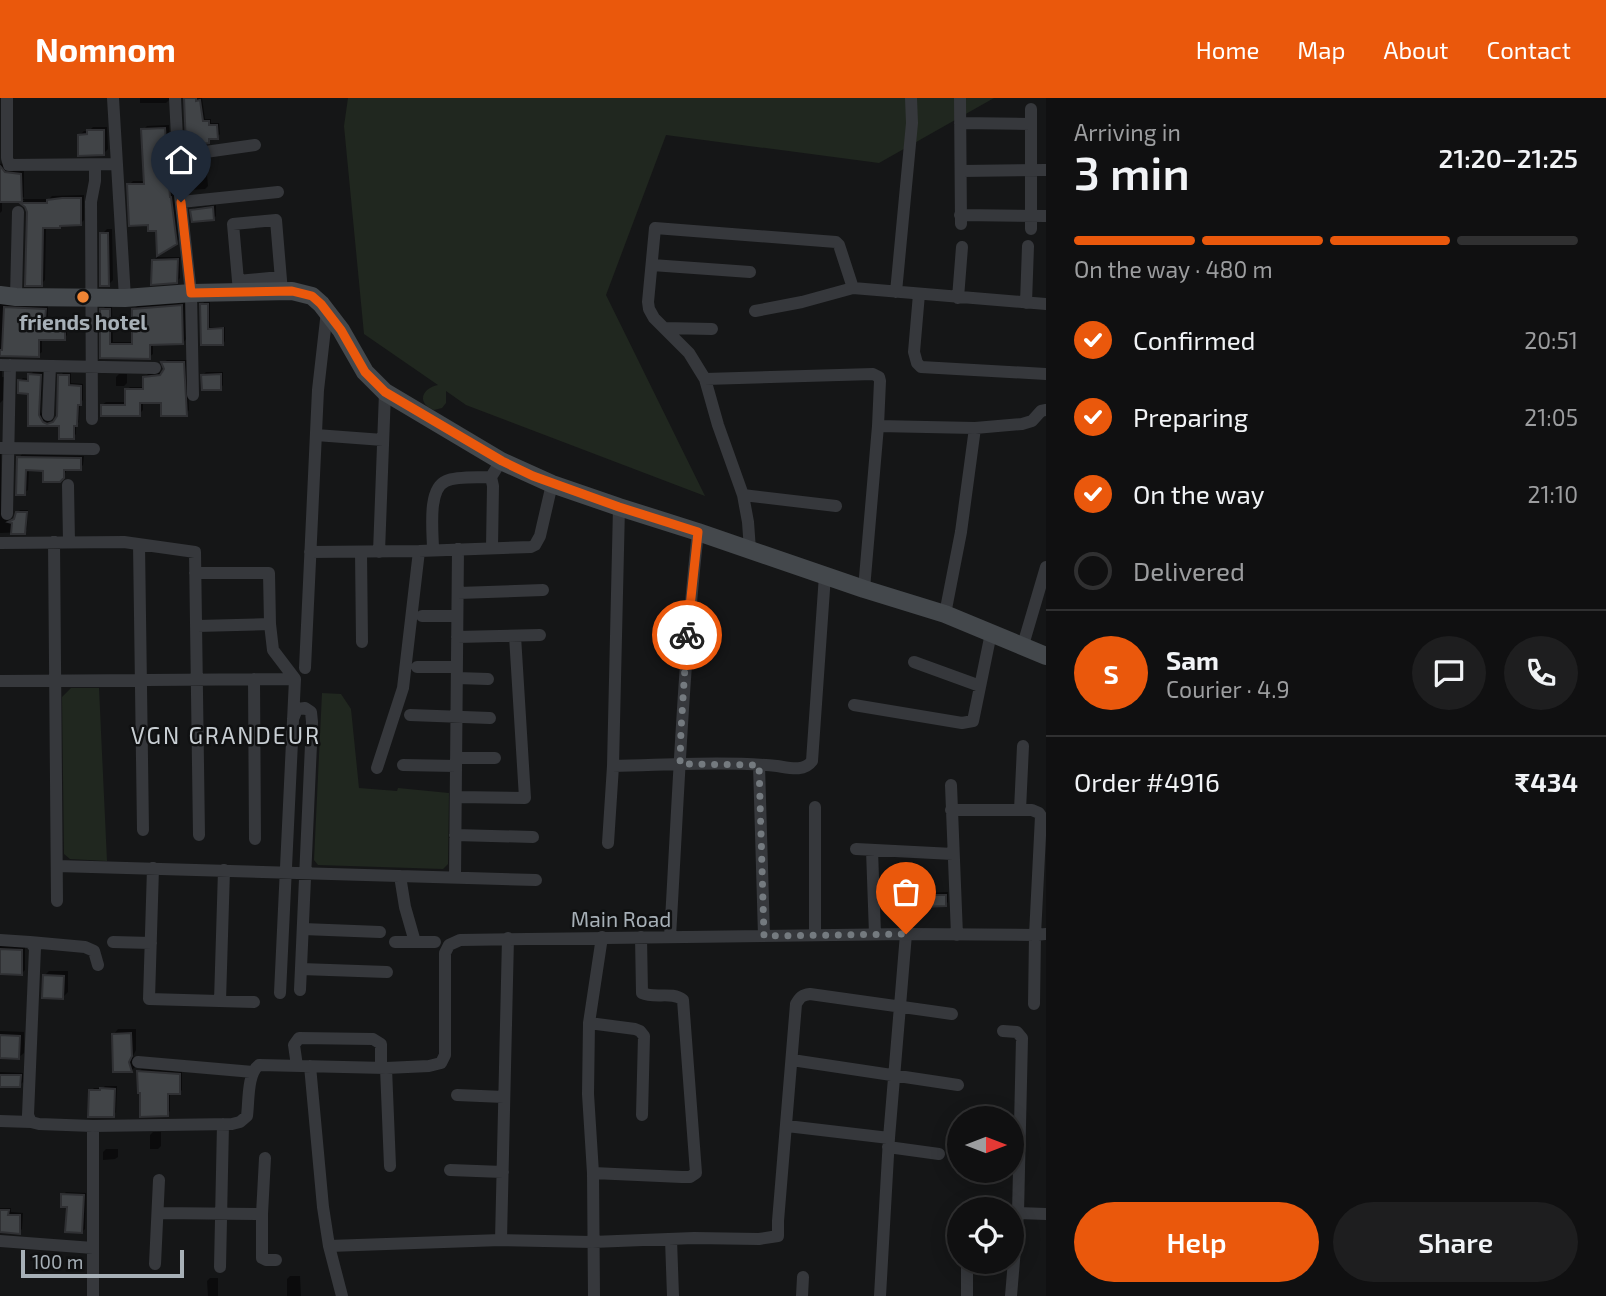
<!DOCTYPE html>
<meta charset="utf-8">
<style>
body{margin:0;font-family:"Exo 2",sans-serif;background:#1e1e1f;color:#f1f3f6;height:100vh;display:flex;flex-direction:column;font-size:26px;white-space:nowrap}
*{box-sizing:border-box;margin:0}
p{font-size:23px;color:#9c9d9f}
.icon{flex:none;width:38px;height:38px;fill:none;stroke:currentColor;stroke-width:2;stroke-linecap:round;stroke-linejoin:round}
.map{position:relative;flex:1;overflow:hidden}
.drawer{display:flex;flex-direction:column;background:#101011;width:560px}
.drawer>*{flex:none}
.needle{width:46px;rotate:90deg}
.tools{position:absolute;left:947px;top:1008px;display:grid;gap:14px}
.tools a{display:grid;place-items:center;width:77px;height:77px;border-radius:50%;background:#101011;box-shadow:0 4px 18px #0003,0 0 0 2px #303031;font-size:35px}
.scale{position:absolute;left:21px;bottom:18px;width:163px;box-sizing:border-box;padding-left:7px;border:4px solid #a7b0b7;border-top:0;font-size:19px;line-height:24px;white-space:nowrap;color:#a7b0b7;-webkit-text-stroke:5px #101112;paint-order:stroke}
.pin{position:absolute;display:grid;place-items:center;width:60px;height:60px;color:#fff;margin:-72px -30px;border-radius:50% 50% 50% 0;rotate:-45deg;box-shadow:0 0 7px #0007}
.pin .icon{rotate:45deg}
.courier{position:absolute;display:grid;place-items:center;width:70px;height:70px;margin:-35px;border:5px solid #ea580c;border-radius:50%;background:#fff;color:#222;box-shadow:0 2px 9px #0007}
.head em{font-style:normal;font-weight:600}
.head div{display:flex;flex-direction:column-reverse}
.head{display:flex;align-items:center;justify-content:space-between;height:119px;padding:0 28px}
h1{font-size:46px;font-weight:600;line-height:52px}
.bar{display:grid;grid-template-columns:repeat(4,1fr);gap:10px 7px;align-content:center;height:84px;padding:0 28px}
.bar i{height:9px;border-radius:5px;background:#303031}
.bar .current{background:#ea580c}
.bar p{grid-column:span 4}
.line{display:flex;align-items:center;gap:18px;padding:0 28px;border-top:2px solid #303031}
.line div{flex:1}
.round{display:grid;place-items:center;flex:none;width:74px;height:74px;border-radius:37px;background:#1e1e1f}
ol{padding:0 28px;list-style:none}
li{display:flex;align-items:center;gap:21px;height:77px}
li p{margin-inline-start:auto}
li .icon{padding:7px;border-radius:50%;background:#ea580c;color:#fff;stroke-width:4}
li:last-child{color:#9c9d9f}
li i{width:38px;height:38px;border:4px solid #303031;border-radius:50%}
.cta{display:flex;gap:14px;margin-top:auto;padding:14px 28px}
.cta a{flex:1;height:80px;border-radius:42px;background:#ea580c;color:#fff;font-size:28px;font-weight:600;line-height:80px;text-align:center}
.cta a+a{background:#1e1e1f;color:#f1f3f6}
header{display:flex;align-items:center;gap:42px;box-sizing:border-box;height:98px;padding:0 35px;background:#ea580c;color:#fff}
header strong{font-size:33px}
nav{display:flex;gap:38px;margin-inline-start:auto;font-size:24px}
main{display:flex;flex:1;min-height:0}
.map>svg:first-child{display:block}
.green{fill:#20271f}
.shadow{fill:#0007}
.building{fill:#414447;stroke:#2f3033;stroke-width:2}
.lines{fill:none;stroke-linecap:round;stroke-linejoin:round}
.street{stroke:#36383c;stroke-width:12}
.secondary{stroke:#44484c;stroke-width:18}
.done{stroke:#747a7f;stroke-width:7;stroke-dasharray:0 12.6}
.route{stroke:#ea580c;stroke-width:9}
.poi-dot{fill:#f08534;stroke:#101112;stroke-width:2.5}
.labels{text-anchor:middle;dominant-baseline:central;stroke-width:5;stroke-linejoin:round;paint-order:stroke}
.poi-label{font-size:21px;font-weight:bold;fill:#a7b0b7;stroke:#101112}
.street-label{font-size:21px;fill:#a7b0b7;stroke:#101112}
.neighbourhood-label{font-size:23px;letter-spacing:2px;fill:#c8ced3;stroke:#101112}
</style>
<header>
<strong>Nomnom</strong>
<nav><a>Home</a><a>Map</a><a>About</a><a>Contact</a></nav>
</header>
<main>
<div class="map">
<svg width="1046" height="1198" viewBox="0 0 1046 1198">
<rect width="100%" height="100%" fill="#151617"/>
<path class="green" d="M348,0H994L879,65L666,37L606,197L705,398L466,307L446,293V305L442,310L434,312C416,305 422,290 438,287L364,236L344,28Z
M71,590H99L107,763L70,761L64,756L62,599Z
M322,595L341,596L351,611L359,690L397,693L398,690L449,695L448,766L443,771L318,767L314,762Z"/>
<path class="shadow" d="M140,0H170V1L166,5H140Z
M186,0H202L205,21H211V25H219L220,36L217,39H212L208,43Z
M169,27L173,96L175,95L180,140L176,144L150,126L129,87L133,83H146L143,32L147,28Z
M93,29H107L108,51L103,56L80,37L84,33H89Z
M4,65L24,73V99L21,101H49L52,98L84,97V122L80,126L46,128L45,182L41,186L28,114L27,108L22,104L25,102H2V113L0,115V66Z
M207,77L208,88L205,91L190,92V81L193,78Z
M216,107V118L213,121L192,112L195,110Z
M107,131H112L113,182L108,187L102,136Z
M157,159H180V180L177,183L154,162Z
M0,204L48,208V219H67V237L64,240H42V254L38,257H0Z
M204,204H210V229H225V243L223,246L202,245V207Z
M185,205L186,241L183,245H153V256L149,259L102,258V212L105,209H112L113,244H134L133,212L137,208Z
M167,262H187L189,312L186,316L162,303H143V312L139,316L102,307L106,304H126V292L130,289H145V279L148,276L163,274L166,271L163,265Z
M0,271L2,272V279H4L3,302L0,305Z
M33,274H43L41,314L45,322L52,324L56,323L58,319L60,278L63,275H71V285L83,286V302L80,305L79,324L76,327V336L73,339L60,326L30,327V294L20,283L23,280L30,281V277Z
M206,274H223V287L221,290L203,277Z
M119,276H127V285L124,288H116V279Z
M0,356H1V416L6,422L12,423L16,420L17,415L20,412H28L27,431L24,434L0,435Z
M22,356L84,358L83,367L80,370H66V374L59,382L44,371H29L28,392L24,395L19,360Z
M948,794V804L945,807L921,798L924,795Z
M0,847L25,849V872L21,876L0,875Z
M49,873H68V894L63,899L44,878Z
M118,931H136V952L133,958L136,968L132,972L115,973L114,936Z
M0,933L24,934V955L19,959H0Z
M142,971L182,974V992L179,995H170V1013L167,1016L139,973Z
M0,974L23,975V984L20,987H0Z
M105,988H117L116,1014L114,1017L91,993L94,990H103Z
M153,1034H161V1048L158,1051H150V1037Z
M106,1051H118V1059L115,1061L103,1062V1054Z
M66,1094L86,1095L85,1131L82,1134L63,1097Z
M0,1110H11V1114L23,1115L22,1131L19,1134L0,1133Z
M290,1178H300L301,1198H287V1181Z
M210,1180H218V1198H208L207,1183Z"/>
<path class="building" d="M184,0H196V3L200,2L203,23H209V27H217L218,41H209V45L186,48Z
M165,30L170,99H171L177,146L157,158L156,133H148V127L129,128L127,86H144L141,31Z
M87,32H104V57L78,58V37L87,36Z
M0,68L5,74L21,76L22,104H0Z
M62,100H81V127L60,128V130H43L42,188H25L27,114L25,109L20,105H47V102Z
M213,109L214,122L192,124L190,112Z
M100,135H108L109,188H100Z
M178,161L177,185L151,187L152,162Z
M200,206H208V231L223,230V247H201Z
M182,207L183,246L150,247V261L100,260V211H110V246H132V211Z
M4,209L46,211L45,221H65V242H39V259L0,258V252H2Z
M161,264H184L187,318H161V305H140V318H101V307H125V291H143V279L160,277L164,271Z
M28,276L41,277L39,317L43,324L47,326L53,324L57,318L58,277H69V287L81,288V307H78L77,328H74V341H59V328H28V296L18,295V282L28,283Z
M221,276V292H202L201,277Z
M17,359L81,360V372H64V380L60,384H43V373L26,372L25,397H16Z
M16,414H27L25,436H11L12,425L8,424L14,421Z
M919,797H946V808L920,809Z
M0,851L22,852V877L0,876Z
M43,877L64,878L63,901L42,900Z
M131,935L132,958L129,964L132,974H113L112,936Z
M0,937L20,938L19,961L0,960Z
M137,973L180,976V996H168V1018L140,1019V995H138Z
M0,977H21L20,989H0Z
M100,990L115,991L114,1019H88L89,992H100Z
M61,1096L84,1097L82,1135L65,1134L67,1109H61Z
M0,1112H9L8,1117H20V1136L0,1134Z"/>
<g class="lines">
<path class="street" d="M7,0V60L9,67L117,66
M113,0L125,200
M175,0L180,97L191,195L193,297
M960,0L961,126
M960,25L1030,26
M177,58L255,47
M962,73L1046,72
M181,104L278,94
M960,117L1046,118
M1031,131V11
M652,167L750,174
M238,183L280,179
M239,194L233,126L276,122L282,194
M896,194L912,25L911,0
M919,196L914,254L917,265L921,269L1046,276
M16,199L18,114
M958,200L962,149
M1026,205L1028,148
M755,213L802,204L853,190L1046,206
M664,230L712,231
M0,267L155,270
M705,281L873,276L879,279L880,283L878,328
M48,317L50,268
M92,321L91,104L95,83V67
M316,337L383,342
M0,350L94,351
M491,379L493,388L492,449
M68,387L69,444
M743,397L836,408
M7,416L10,267
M54,444L57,803
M0,445L124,444L195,454L199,737
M139,446L143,732
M433,452C433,434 427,391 446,383C458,378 477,380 491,379L501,363
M750,452L748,424L743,397L718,327L705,281L689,255L654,220L649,211L648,204L655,130L836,144L839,147L853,190
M310,454L419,453L531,449L535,447L540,438L552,386
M361,454L362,544
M379,454L385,294
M195,475H269L270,526L273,552L295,581L280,895
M864,491L878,328L975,330L1022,326L1032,323L1041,313L1046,312
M458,495L543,492
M945,516L961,434L975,330
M422,518H457
M197,528L270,526
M457,539L540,537
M1023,547L1046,469
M914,564L980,588
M417,569H457
M305,570L318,292L327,213
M457,580L488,581
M254,581L255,741
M0,583L295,581
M854,607L962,625L973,623L991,535
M410,617L490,620
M293,621L297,611L305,610L311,614L312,624L300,892
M456,660H495
M403,667L456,668
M759,667L764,838
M613,668C668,667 723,663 777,668C790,670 804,674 812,663L825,477
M377,670L403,590L419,453
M951,687L957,837
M456,699L525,700L515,538
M815,709V837
M951,712H1032L1039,715L1041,718L1035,837L1034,906
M1020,712L1023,648
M455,737L533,739
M608,745L613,668L619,409
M856,751L953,756
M872,752L875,836
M57,768L536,782
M153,770L149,901L254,904
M400,778L405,809L415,844
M455,780L458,451
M303,831L380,834
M670,839C678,704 683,569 698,434
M0,842L30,844L35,850L28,1017L31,1024L39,1026L93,1028L232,1026L240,1024L247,1018C249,1003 247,976 259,967L386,970L429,968L441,965L445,957V855L449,847L460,842L906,836L1035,837L1046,836
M30,844L85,849L94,853L98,867
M113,844L151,845
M395,844H435
M301,871L387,874
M220,903L224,772
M589,925L635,931L640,933L644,938L642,1017
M1003,933L1017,934L1022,940L1018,1115H1012
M792,962L958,987
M138,964L253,974
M297,968L294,947L299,940L373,941L381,946V969
M310,968L323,1109L329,1148L342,1198
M386,970L390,1068
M457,997L504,999
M0,1023L31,1024
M93,1028V1198
M787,1028L889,1040
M888,1049L939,1056
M265,1060L262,1116V1160L266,1162H276
M450,1072L503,1074
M593,1075L682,1079H690L696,1075L683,902C672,893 655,901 642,895L641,839
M158,1115L262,1116
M671,1141L673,1198
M501,1142L508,840
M0,1143L93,1150
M329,1148L501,1142L592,1144L694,1140L759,1141L778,1138V1123L796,906C800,899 802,897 810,896L952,916
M967,1164V1198
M155,1166L159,1082
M220,1169L223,1026
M594,1198L593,1075L588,996L589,925L602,839
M802,1198L803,1179
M880,1198L889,1040L906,836
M1011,1198L1018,1115L1046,1116"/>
<path class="secondary" d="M0,197L16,199L125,200L191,195L292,193L312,198L321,206L341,232L365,274L385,294L501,363L552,386L619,409L698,434L864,491L945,516L1046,558"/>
</g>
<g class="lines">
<path class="done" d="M687,537L681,632L680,666L759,667L764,838L906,836"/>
<path class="route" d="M181,104L191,195L292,193L312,198L321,206L341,232L365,274L385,294L502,363L533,378L619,409L698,434L687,537"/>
</g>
<circle class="poi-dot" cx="83" cy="199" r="7"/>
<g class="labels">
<g class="poi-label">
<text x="83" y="223">friends hotel</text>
</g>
<g class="street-label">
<text x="621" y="820">Main Road</text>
</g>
<g class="neighbourhood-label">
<text x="226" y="637">VGN GRANDEUR</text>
</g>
</g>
</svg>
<div class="tools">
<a><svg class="needle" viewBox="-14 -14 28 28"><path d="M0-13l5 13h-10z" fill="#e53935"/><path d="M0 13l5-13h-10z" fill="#9c9d9f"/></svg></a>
<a><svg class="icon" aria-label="locate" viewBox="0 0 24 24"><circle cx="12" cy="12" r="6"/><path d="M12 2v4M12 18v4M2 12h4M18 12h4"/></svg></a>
</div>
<div class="scale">100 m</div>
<div class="pin" style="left:906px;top:836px;background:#ea580c"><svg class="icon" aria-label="bag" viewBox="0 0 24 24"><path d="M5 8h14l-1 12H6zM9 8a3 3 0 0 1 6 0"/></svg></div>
<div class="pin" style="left:181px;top:104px;background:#1f2937"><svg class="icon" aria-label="home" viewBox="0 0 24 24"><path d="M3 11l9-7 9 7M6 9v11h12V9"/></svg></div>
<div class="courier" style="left:687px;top:537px"><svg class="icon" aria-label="bike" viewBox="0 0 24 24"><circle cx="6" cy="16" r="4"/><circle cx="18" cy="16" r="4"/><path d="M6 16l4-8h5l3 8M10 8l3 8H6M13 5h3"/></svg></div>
</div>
<section class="drawer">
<div class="head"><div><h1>3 min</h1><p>Arriving in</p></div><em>21:20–21:25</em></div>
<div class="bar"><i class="current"></i><i class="current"></i><i class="current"></i><i></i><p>On the way · 480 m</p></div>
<ol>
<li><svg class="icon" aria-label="check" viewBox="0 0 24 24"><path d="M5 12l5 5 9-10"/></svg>Confirmed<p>20:51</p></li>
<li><svg class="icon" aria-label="check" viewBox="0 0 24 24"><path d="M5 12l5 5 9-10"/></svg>Preparing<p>21:05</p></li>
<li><svg class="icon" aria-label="check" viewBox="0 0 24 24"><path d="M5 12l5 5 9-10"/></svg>On the way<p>21:10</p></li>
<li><i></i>Delivered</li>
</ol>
<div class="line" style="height:126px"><b class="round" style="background:#ea580c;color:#fff">S</b><div><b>Sam</b><p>Courier · 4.9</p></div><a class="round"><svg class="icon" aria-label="chat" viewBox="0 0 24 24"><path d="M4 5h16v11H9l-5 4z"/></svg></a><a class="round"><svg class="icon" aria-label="phone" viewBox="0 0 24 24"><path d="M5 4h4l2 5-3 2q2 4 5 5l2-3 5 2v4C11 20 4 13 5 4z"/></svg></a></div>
<div class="line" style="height:91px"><div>Order #4916</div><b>₹434</b></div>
<div class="cta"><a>Help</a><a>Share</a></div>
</section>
</main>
